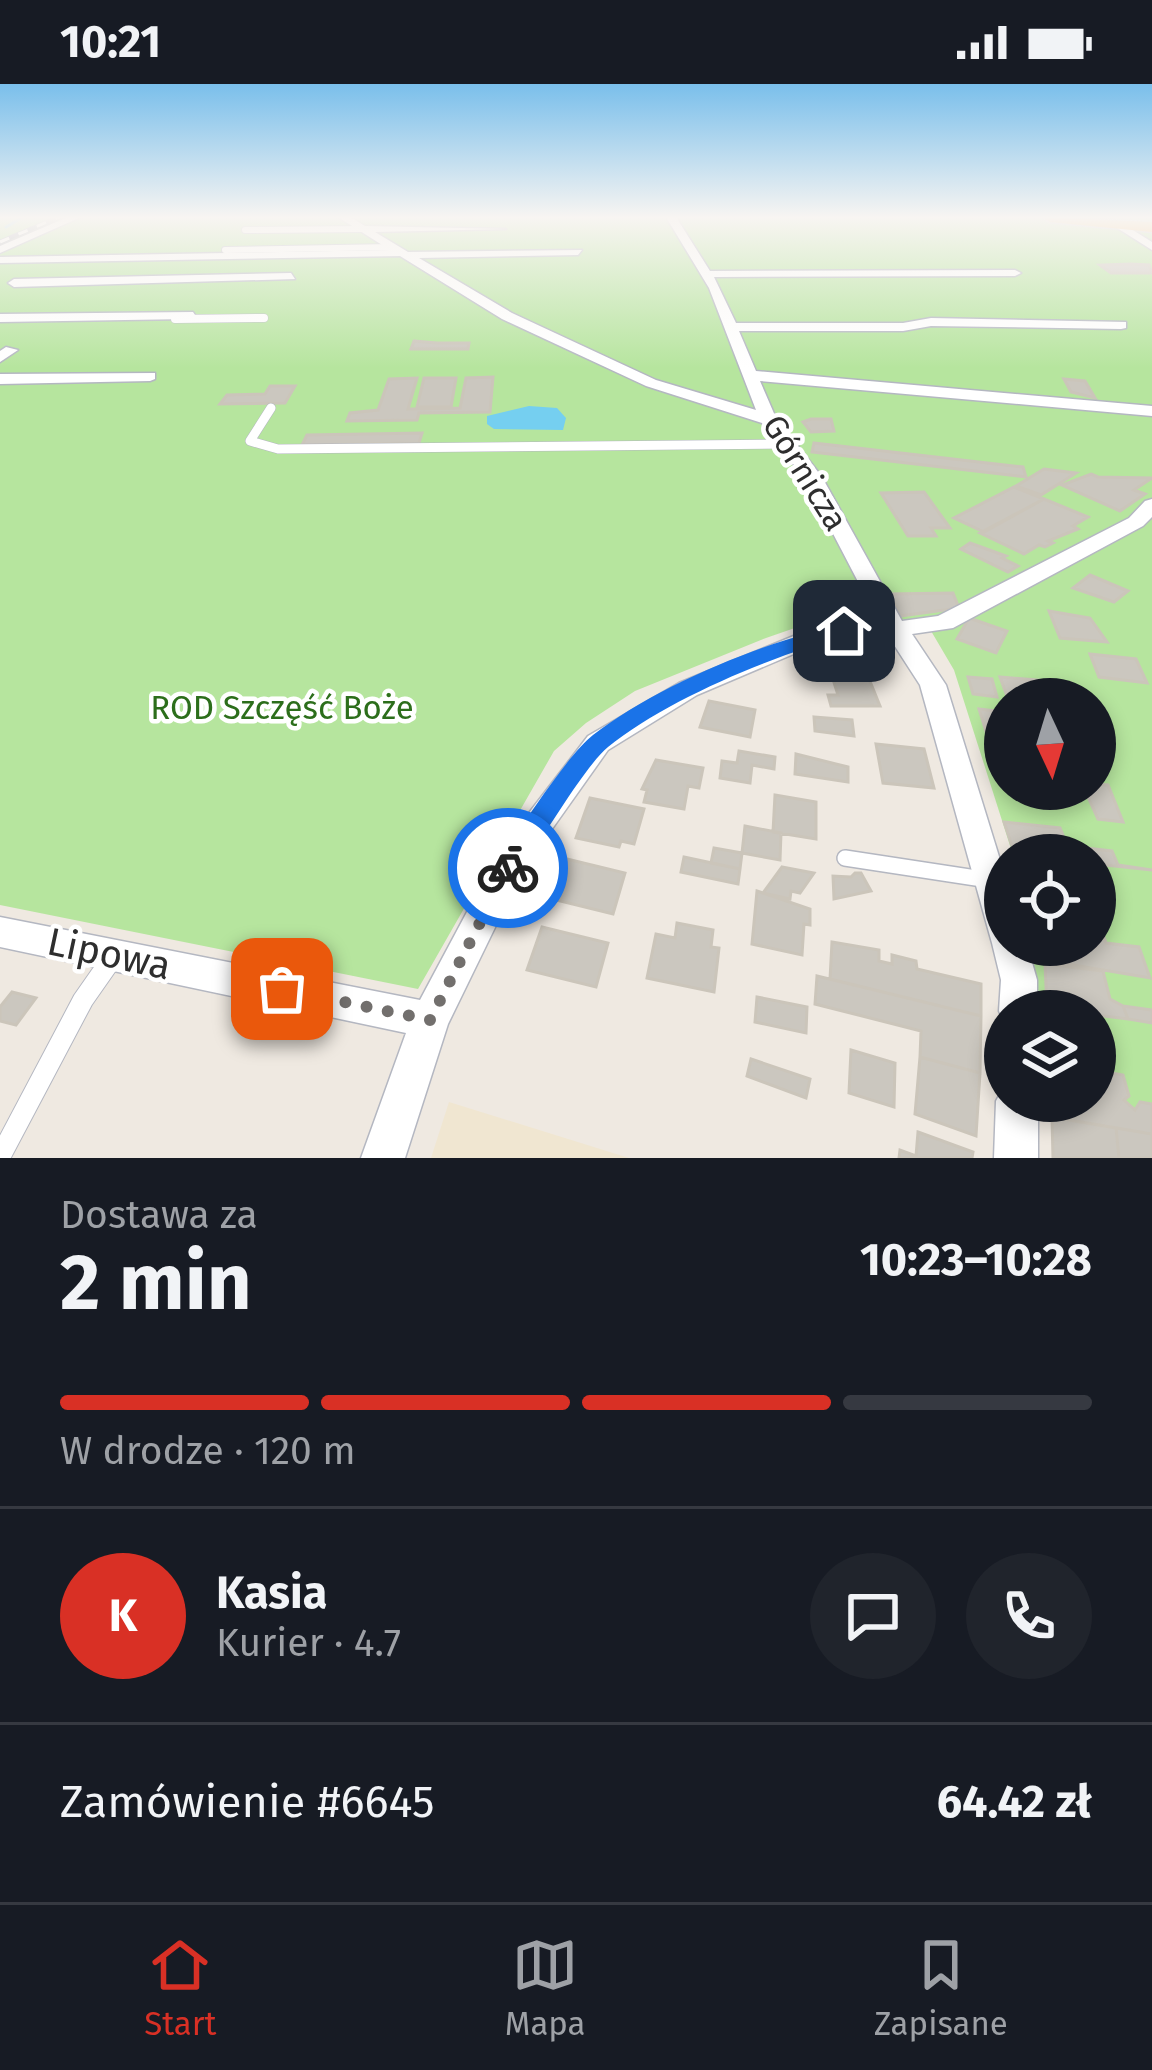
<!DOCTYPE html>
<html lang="pl">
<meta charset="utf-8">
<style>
body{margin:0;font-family:"Fira Sans",sans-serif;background:#20242c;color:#f1f3f6;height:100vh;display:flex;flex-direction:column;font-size:45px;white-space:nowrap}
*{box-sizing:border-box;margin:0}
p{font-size:39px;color:#9ea1a6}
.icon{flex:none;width:66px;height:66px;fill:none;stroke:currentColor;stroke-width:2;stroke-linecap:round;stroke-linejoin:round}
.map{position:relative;height:1074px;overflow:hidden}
.side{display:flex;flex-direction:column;background:#171b24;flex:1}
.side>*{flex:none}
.needle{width:78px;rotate:176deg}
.tools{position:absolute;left:984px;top:594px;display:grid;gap:24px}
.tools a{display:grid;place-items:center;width:132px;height:132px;border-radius:50%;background:#171b24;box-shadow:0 6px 18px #0003;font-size:60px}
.pin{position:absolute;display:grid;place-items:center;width:102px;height:102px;color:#fff;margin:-51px;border-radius:24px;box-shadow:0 6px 18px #0006}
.courier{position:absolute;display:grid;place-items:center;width:120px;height:120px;margin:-60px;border:9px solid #1a73e8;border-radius:50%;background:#fff;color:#222;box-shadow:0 3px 15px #0007}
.summary em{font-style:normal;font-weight:700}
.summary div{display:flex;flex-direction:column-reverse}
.summary{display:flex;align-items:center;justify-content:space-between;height:204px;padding:0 60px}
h1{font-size:78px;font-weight:700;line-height:90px}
.bar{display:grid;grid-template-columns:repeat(4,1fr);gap:18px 12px;align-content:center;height:144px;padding:0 60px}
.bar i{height:15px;border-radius:9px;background:#363941}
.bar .on{background:#d93025}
.bar p{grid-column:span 4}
.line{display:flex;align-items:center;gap:30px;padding:0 60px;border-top:3px solid #363941}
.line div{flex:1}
.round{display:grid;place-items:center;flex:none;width:126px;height:126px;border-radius:63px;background:#20242c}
.status{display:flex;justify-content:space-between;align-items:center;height:84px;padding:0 60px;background:#171b24;direction:ltr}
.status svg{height:33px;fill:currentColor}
.tab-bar{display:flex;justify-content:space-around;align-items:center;height:168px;border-top:3px solid #363941;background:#171b24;font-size:33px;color:#9ea1a6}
.tab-bar a{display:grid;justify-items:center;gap:6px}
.tab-bar .on{color:#d93025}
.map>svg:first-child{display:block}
.education{fill:#f0e6d1}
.green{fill:#b6e59e;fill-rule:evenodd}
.water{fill:#75cff0}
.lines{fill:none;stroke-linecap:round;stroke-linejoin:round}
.stream{stroke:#75cff0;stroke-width:3}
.building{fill:#cbc7bf;stroke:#cbc5ba;stroke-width:3}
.service-far4-casing{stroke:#b4b7c1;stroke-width:8}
.service-far3-casing{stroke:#b4b7c1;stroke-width:9}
.service-far2-casing{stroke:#b4b7c1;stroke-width:10}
.service-far1-casing{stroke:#b4b7c1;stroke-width:18}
.service-casing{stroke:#b4b7c1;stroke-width:22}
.minor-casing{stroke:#b4b7c1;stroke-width:3}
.trunk-casing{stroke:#c9c9c9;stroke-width:3}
.service-far4{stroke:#fff;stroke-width:6}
.service-far3{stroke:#fff;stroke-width:8}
.service-far2{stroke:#fff;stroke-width:9}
.service-far1{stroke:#fff;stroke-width:15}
.service{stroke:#fff;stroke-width:20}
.minor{fill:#fff;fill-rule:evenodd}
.trunk{fill:#f8ba60;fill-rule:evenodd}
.rail-casing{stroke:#a3a6b8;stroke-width:4.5}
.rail{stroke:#fff;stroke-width:3;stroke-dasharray:10;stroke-linecap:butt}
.route{fill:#1a73e8}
.done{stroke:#726f6d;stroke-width:12;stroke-dasharray:0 21.6}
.labels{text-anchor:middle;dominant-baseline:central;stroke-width:9;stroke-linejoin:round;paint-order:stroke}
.street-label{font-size:33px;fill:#2e2e2e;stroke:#fff}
.park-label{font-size:33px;fill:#2c6e1b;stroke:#fff}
.near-street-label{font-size:39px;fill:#2e2e2e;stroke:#fff}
</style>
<div class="status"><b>10:21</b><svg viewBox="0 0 49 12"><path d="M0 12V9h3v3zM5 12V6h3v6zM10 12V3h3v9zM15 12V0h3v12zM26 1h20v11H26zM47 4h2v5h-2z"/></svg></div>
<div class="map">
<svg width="1152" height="1074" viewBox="0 0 1152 1074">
<rect width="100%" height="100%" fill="#efe9e1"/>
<path class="education" d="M449,1018L629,1074H431Z"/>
<path class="green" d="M0,133H1152V1074H1056L1055,1017H1095V927H1041L1030,861H1095V771H1013L954,586L924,535L812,538L766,554L635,607L586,639L554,667L418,905L0,821ZM1005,615H1095V705H1005Z"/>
<path class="water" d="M529,322L557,324L566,334L563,346L494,345L487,340V332Z"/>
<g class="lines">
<path class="stream" d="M6,143L23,133"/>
</g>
<path class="building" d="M1131,180L1149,181L1152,189H1111L1100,181Z
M414,257L437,259H469L468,265H411Z
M493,293L490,328L419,329L417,336L347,337L350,329L378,326L389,295L417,294L408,325L460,324L466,294Z
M424,294H456L451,323H417Z
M1064,295L1085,297L1095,314L1071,308Z
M270,302H295L285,319L220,320L227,311L265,310Z
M811,335H831L834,347L811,348L803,338Z
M422,349L419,359L302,361L307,351Z
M814,359L1023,383L1026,393L812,368Z
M1044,385L1076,389L1041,411L1016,402Z
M1091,390L1098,393L1152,394L1134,406L1145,410L1120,427L1062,401Z
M1014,403L1044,415L984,448L954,434Z
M924,408L950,444H931L936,452H908L881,409Z
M1044,415L1088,433L1073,442L1078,445L1048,457L1053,459L1045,463L1039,461L1024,470L980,449Z
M970,459L1006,472L1002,474L1018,482L1008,488L961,465Z
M1090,491L1128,507L1114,518L1073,504Z
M953,509L959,524L900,532L890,510Z
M1049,527L1090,534L1107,558L1060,554Z
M969,534L1007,547L996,569L957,555Z
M1090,570L1136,575L1147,599L1099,593Z
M831,589L867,590L880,622H831L828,611H838Z
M968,593L992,595L997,613L973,610Z
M1000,593L1071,599L1077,612L1008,615Z
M709,617L755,626L750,653L700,643Z
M979,625L1005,628V658L989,657Z
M814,633L852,636L854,652L815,647Z
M989,657L1005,658V691L1000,690Z
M876,660L924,665L934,704L883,699Z
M739,667L775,673L774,685L752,681L750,699L720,694L722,677L737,679Z
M796,670L848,683V698L795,690Z
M656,676L703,684L699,704L688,702L684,725L644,718L647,706L642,705Z
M1095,700L1108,701L1123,738L1098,735L1088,713L1073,711L1071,705H1095Z
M775,711L816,718V755L773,748Z
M590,714L644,725L634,760L621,757L619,763L576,754Z
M1004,738L1060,744L1071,771L1014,768Z
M745,742L781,749L780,776L742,769Z
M1068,762L1112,767L1118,781L1152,786L1095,780V771H1071Z
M714,764L742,769L740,785L711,779Z
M684,773L740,785L738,800L681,788Z
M567,775L625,789L613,830L552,815L555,807L550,806L561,778Z
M782,783L814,789L800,809L791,807L790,815L763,809Z
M855,789H861L871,807L834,815L833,792L851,793Z
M757,807L810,825V841L804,840L802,871L752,860Z
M677,839L713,846L711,863L719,864L714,908L647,894L656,850L675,854Z
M542,843L608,859L596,903L527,886Z
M1095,847L1102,848L1106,859L1139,863L1150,894L1038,875L1034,861H1095Z
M832,858L879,866V877L892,880V871L916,877L917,885L981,900V932L830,895Z
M1045,880L1103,887L1110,915L1123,922L1128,935L1095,931V927L1047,924Z
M817,892L981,932L980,989L920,973L921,947L815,920Z
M12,908L36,914L16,941L0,937V923Z
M757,913L807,923L806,949L755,938Z
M1123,922L1152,926V939L1128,935Z
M851,966L895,979L894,1023L849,1009Z
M920,973L980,989L976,1052L915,1030Z
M751,975L810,995L806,1014L747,992Z
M1095,986L1123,991L1129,1012L1124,1016L1135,1026L1140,1018L1152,1020V1050L1052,1033L1051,1017H1095Z
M1052,1033L1116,1044L1119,1074H1053Z
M1116,1044L1152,1050V1074H1119Z
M918,1048L973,1068L972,1074H899L900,1066L916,1072Z"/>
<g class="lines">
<defs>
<path id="service-far4" d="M245,146L364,145
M225,166L392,163"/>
<path id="service-far3" d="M175,235L264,234"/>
<path id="service-far2" d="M271,324L250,357L278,365L787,360"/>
<path id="service-far1" d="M845,774L989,796"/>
<path id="service" d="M0,1073L83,916L111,876"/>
<path id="minor" d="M68,133H81L0,169V162Z
M338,133H350L365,142L506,145L375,148L408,168L582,166L578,171L419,174L512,229L656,296L756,326L709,204L666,133H676L710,187L1015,186L1021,189L1015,192L714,193L736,239H903L931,234L1126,238V244L1121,245L931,242L903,247H739L756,287L1152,322V332L760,297L776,334L822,393L902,537L938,532L1129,434L1145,417L1152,415V433L1143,442L953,544L912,550L946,601L1005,792V861H1027L1037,896V927H1005V940L999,927L1001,896L992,859L920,601L885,547L817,560L697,611L608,666L523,786L448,940L405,1074H361L406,949L0,863V833L420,916L499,768L588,652L679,599L801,549L877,534L804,394L762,339L646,302L502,235L400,172L0,179V173L390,166Z
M1114,138H1120L1152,158V166L1114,142Z
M291,189L295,195L14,203L8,199L14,195Z
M193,228L195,231L188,235L0,238V230Z
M6,263L18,266L0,278V267Z
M155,289V295L150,297L0,300V290Z
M1005,1001V1017H1038V1074H994L996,1017Z"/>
<path id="trunk" d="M1042,133L1152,138V148L1050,138Z"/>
</defs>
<use href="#service-far4" class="service-far4-casing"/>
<use href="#service-far3" class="service-far3-casing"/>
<use href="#service-far2" class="service-far2-casing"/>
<use href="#service-far1" class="service-far1-casing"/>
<use href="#service" class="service-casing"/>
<use href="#minor" class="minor-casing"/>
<use href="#trunk" class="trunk-casing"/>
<use href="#service-far4" class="service-far4"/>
<use href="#service-far3" class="service-far3"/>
<use href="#service-far2" class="service-far2"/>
<use href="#service-far1" class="service-far1"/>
<use href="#service" class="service"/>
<use href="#minor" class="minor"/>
<use href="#trunk" class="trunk"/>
<defs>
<path id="rail" d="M0,158L59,133"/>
</defs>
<use href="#rail" class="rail-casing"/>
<use href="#rail" class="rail"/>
</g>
<linearGradient id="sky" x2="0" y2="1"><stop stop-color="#7abfeb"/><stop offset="0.47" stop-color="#f8f5f2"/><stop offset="1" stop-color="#f8f5f2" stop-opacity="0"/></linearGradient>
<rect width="1152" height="284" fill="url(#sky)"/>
<path class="route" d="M844,541L854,547L851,551C778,569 667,615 608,663C583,684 539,761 517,791H498L494,784L498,776C520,746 567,671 593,651C657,602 766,556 844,541Z"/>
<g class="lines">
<path class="done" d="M282,905L430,936L508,784"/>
</g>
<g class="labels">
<g class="street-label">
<text transform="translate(805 389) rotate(58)">Górnicza</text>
</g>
<g class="park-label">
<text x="282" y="624">ROD Szczęść Boże</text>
</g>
<g class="near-street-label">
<text transform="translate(109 870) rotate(12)">Lipowa</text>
</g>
</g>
</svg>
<div class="tools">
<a><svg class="needle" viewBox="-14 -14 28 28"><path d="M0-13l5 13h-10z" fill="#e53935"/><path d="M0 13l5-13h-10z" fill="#9ea1a6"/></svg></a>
<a><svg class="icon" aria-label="locate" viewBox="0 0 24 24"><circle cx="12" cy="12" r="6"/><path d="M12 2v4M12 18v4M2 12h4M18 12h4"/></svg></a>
<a><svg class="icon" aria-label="layers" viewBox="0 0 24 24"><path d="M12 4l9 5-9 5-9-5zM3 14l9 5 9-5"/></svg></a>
</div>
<div class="pin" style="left:282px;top:905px;background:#ea580c"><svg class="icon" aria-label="bag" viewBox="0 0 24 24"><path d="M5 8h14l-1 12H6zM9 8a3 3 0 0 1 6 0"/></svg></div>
<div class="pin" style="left:844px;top:547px;background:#1f2937"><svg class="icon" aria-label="home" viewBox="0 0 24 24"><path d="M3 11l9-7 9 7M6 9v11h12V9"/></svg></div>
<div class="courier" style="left:508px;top:784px"><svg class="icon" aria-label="bike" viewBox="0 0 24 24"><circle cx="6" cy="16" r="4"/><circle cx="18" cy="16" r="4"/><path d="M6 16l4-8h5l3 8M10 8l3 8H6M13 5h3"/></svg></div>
</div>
<section class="side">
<div class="summary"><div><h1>2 min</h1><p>Dostawa za</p></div><em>10:23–10:28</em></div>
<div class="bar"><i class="on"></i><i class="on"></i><i class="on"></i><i></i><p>W drodze · 120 m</p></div>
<div class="line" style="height:216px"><b class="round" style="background:#d93025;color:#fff">K</b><div><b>Kasia</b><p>Kurier · 4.7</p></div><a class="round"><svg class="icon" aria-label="chat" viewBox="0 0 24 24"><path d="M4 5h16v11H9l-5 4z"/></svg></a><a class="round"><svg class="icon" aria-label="phone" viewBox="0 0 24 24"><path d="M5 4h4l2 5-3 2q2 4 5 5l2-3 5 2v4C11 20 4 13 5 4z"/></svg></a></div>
<div class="line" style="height:156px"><div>Zamówienie #6645</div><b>64.42 zł</b></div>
</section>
<nav class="tab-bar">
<a class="on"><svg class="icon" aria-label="home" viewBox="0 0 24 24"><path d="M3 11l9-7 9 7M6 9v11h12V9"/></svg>Start</a>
<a><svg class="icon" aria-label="map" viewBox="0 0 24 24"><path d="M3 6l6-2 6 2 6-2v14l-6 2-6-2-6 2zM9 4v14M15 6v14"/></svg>Mapa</a>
<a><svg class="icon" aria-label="saved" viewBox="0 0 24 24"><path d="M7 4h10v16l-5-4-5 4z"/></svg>Zapisane</a>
</nav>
